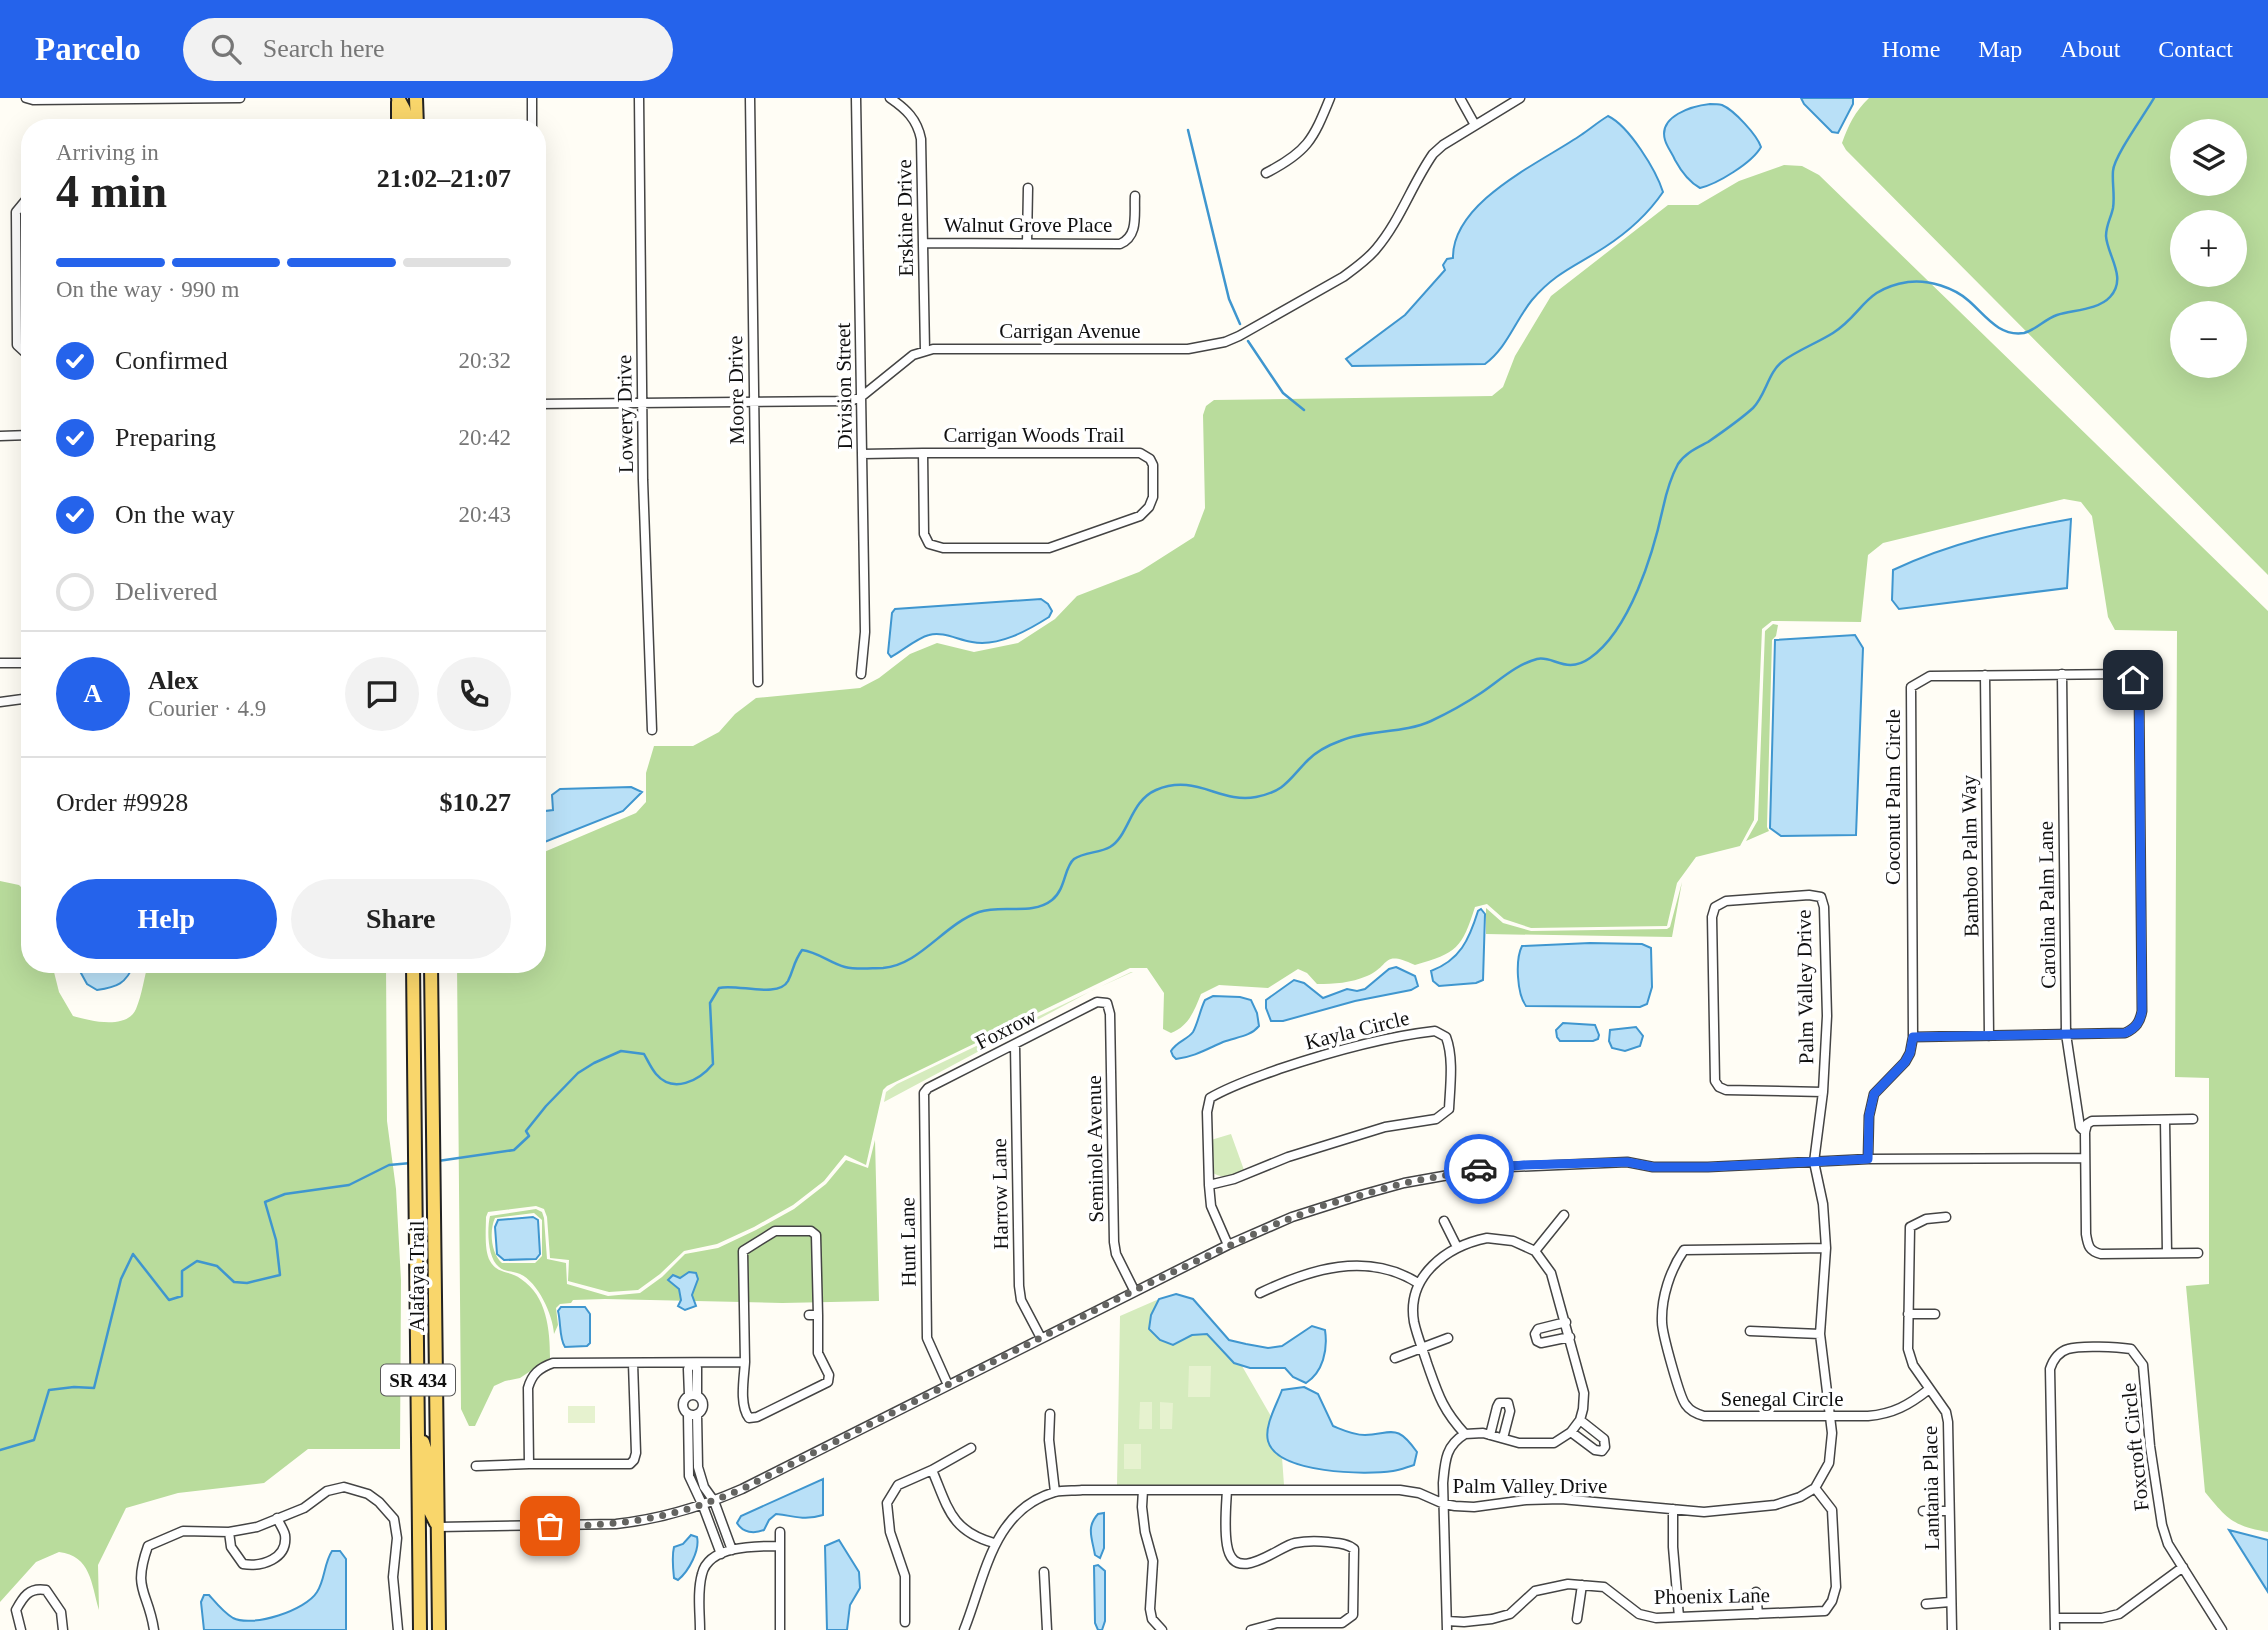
<!DOCTYPE html>
<meta charset="utf-8">
<style>
body{margin:0;font-family:Georgia,serif;background:#f2f2f2;color:#222;height:100vh;display:flex;flex-direction:column;font-size:26px;white-space:nowrap}
*{box-sizing:border-box;margin:0}
p{font-size:23px;color:#767676}
.icon{flex:none;width:38px;height:38px;fill:none;stroke:currentColor;stroke-width:2;stroke-linecap:round;stroke-linejoin:round}
.map{position:relative;flex:1;overflow:hidden}
.panel{position:absolute;left:21px;top:21px;width:525px;height:854px;display:flex;flex-direction:column;background:#fff;border-radius:28px;box-shadow:0 7px 28px #0002}
.panel>*{flex:none}
.controls{position:absolute;left:2170px;top:21px;display:grid;gap:14px}
.controls a{display:grid;place-items:center;width:77px;height:77px;border-radius:50%;background:#fff;box-shadow:0 7px 28px #0002;font-size:35px}
.pin{position:absolute;display:grid;place-items:center;width:60px;height:60px;color:#fff;margin:-30px;border-radius:14px;box-shadow:0 4px 10px #0006}
.courier{position:absolute;display:grid;place-items:center;width:70px;height:70px;margin:-35px;border:5px solid #2563eb;border-radius:50%;background:#fff;color:#222;box-shadow:0 2px 9px #0007}
.head em{font-style:normal;font-weight:700}
.head div{display:flex;flex-direction:column-reverse}
.head{display:flex;align-items:center;justify-content:space-between;height:119px;padding:0 35px}
h1{font-size:46px;font-weight:700;line-height:52px}
.bar{display:grid;grid-template-columns:repeat(4,1fr);gap:10px 7px;align-content:center;height:84px;padding:0 35px}
.bar i{height:9px;border-radius:5px;background:#e0e0e0}
.bar .active{background:#2563eb}
.bar p{grid-column:span 4}
.line{display:flex;align-items:center;gap:18px;padding:0 35px;border-top:2px solid #e0e0e0}
.line div{flex:1}
.round{display:grid;place-items:center;flex:none;width:74px;height:74px;border-radius:37px;background:#f2f2f2}
ol{padding:0 35px;list-style:none}
li{display:flex;align-items:center;gap:21px;height:77px}
li p{margin-inline-start:auto}
li .icon{padding:7px;border-radius:50%;background:#2563eb;color:#fff;stroke-width:4}
li:last-child{color:#767676}
li i{width:38px;height:38px;border:4px solid #e0e0e0;border-radius:50%}
.cta{display:flex;gap:14px;margin-top:auto;padding:14px 35px}
.cta a{flex:1;height:80px;border-radius:42px;background:#2563eb;color:#fff;font-size:28px;font-weight:700;line-height:80px;text-align:center}
.cta a+a{background:#f2f2f2;color:#222}
header{display:flex;align-items:center;gap:42px;box-sizing:border-box;height:98px;padding:0 35px;background:#2563eb;color:#fff}
header strong{font-size:33px}
nav{display:flex;gap:38px;margin-inline-start:auto;font-size:24px}
.search{width:490px;height:63px;background:#f2f2f2;display:flex;align-items:center;gap:18px;box-sizing:border-box;padding:0 24px;border-radius:38px;color:#767676;font-size:26px}
.map>svg:first-child{display:block}
.green{fill:#d5ebbd}
.forest{fill:#b9dc9c;fill-rule:evenodd}
.pitch{fill:#e6f2cf}
.water{fill:#b9e0f7;stroke:#3f96cf;stroke-width:2}
.lines{fill:none;stroke-linecap:round;stroke-linejoin:round}
.stream{stroke:#3f96cf;stroke-width:2.5}
.street-casing{stroke:#444;stroke-width:11}
.primary-casing{stroke:#222;stroke-width:16}
.street{stroke:#fff;stroke-width:8}
.primary{stroke:#f9d66b;stroke-width:12}
.done{stroke:#646461;stroke-width:7;stroke-dasharray:0 12.6}
.route{stroke:#2563eb;stroke-width:9}
.labels{text-anchor:middle;dominant-baseline:central;stroke-width:7;stroke-linejoin:round;paint-order:stroke}
.shield{fill:#fff;stroke:#585858;stroke-width:2}
.shield-label{font-size:19px;font-weight:bold;fill:#111}
.street-label{font-size:21px;fill:#111;stroke:#fff}
</style>
<header>
<strong>Parcelo</strong>
<div class="search"><svg class="icon" aria-label="search" viewBox="0 0 24 24"><circle cx="10" cy="10" r="6"/><path d="M15 15l6 6"/></svg>Search here</div>
<nav><a>Home</a><a>Map</a><a>About</a><a>Contact</a></nav>
</header>
<div class="map">
<svg width="2268" height="1532" viewBox="0 0 2268 1532">
<rect width="100%" height="100%" fill="#fffdf5"/>
<path class="green" d="M1131,874H1133L1093,892L884,1004L886,994L897,986Z
M1231,1036L1244,1072C1233,1077 1222,1082 1212,1074L1211,1042Z
M1159,1201L1151,1217L1173,1247L1192,1237L1207,1236L1234,1265L1242,1268L1272,1320L1270,1325L1276,1356L1282,1359L1284,1387H1117L1120,1218Z"/>
<path class="forest" d="M1869,0H2268V477L1846,52L1842,45C1848,28 1855,13 1869,0ZM2235,33V86H2182V33ZM2235,124V177H2182V124ZM2182,215H2235V268H2182Z
M1784,67L1802,68L1819,77L2268,513V1434C2233,1428 2227,1421 2205,1394L2186,1188L2209,1186V980L2175,979L2177,533L2115,532L2108,519L2092,418L2081,404L2064,401L1883,445L1868,457L1861,524L1772,523L1762,531L1754,722L1740,748L1696,759L1677,785L1667,828L1531,830L1504,821L1487,806L1475,809C1462,850 1457,855 1415,867C1381,851 1391,868 1367,878C1351,885 1334,886 1317,886L1307,875L1298,871L1268,890L1219,887L1201,896C1194,913 1189,928 1171,935L1163,931L1164,895L1147,870H1130L887,988L883,992L866,1067L845,1057L824,1083L793,1107L754,1129L717,1146L684,1153L660,1176L638,1192L609,1194L568,1183L569,1162L550,1160L547,1119L544,1111L536,1108L488,1114L486,1119C486,1132 484,1152 490,1163C498,1177 510,1172 521,1181C547,1198 550,1232 550,1260L520,1280L505,1283L494,1288L475,1328H469L461,1311L457,866H537V757L636,715L646,704V675L654,648H693L719,634L735,616L756,600L860,590L879,580L910,556L937,545L974,554L1018,545L1055,521L1077,498L1139,474L1194,439L1205,410L1203,317L1206,308L1214,302L1492,298L1503,289L1515,258L1551,198L1668,107H1698L1739,83Z
M1773,526L1778,527L1776,538L1772,542L1767,729L1769,733L1746,743L1758,722L1765,533Z
M0,783L19,787L30,798V866H52L59,894L73,918C90,923 127,932 136,911C142,897 144,880 148,866H386L387,1023L396,1091L401,1182L400,1351H308L264,1385L178,1395L126,1410L98,1467L99,1512C91,1485 91,1458 59,1454L36,1464L0,1504Z
M1682,784L1672,839L1486,836V810L1503,825L1531,833L1667,831L1670,829Z
M875,1042L879,1203L782,1205L605,1201L573,1202L571,1205L560,1206L556,1210L558,1227L554,1236C553,1217 538,1184 520,1176C513,1173 504,1174 499,1169C487,1160 487,1130 490,1118L536,1111L542,1114L544,1120L547,1161L566,1165L567,1186L608,1198L640,1195L662,1179L685,1156L718,1150L756,1132L794,1111L826,1086L846,1062L868,1070ZM534,1115L542,1122V1158L535,1165H502C491,1155 489,1133 495,1120Z"/>
<path class="pitch" d="M1189,1268H1211L1210,1299H1188Z
M1140,1304H1152V1331H1139Z
M1160,1304L1173,1305L1172,1331H1160Z
M568,1308H595V1325H568Z
M1124,1346H1141V1371H1124Z"/>
<path class="water" d="M1801,0H1853V6L1838,35L1832,34L1804,6Z
M1710,6C1714,6 1718,6 1722,7C1734,12 1757,37 1761,49C1752,65 1717,86 1700,90C1689,84 1681,73 1675,62C1672,55 1667,49 1665,42C1658,18 1692,8 1710,6Z
M1608,18C1629,28 1656,72 1663,94C1648,116 1628,134 1605,149C1576,168 1556,174 1532,202C1515,223 1507,250 1485,266L1352,268L1346,261L1405,217L1445,172L1443,167L1447,161L1453,160C1452,103 1542,64 1581,37C1590,31 1598,24 1608,18Z
M2071,421L2067,490L1899,511L1892,502L1893,472C1950,445 2009,432 2071,421Z
M1041,501L1048,506L1052,513L1049,519C1027,533 998,549 972,544C958,542 943,533 929,537C917,540 902,553 891,559L888,555L892,515L895,511Z
M1855,537L1863,550L1856,737L1781,738L1770,730L1775,542Z
M631,689L642,694L623,713L537,747V714L553,712L552,697L560,691Z
M1481,811L1485,816L1483,882L1476,885L1439,888L1433,883L1431,873C1460,862 1469,842 1478,813Z
M1590,845L1642,846L1651,850L1652,889L1647,906L1640,909L1526,908C1517,896 1515,862 1522,848Z
M76,866H134C126,886 117,889 97,892L87,886Z
M1396,869L1415,878L1418,888L1411,892L1355,903L1283,923H1271L1266,910V902L1294,882L1304,885L1323,900L1347,891L1357,893L1365,891L1389,871Z
M1213,898L1240,899L1251,902L1257,915L1259,928C1250,939 1236,939 1223,944C1207,951 1194,959 1176,961L1173,958L1171,953C1177,943 1187,942 1193,934C1198,925 1200,912 1205,902Z
M1563,925L1595,927L1599,937L1598,941L1593,943H1560L1557,939L1556,932Z
M1636,929L1643,938L1640,948L1625,953L1612,950L1609,943L1610,932Z
M533,1119L538,1122L540,1156L536,1161L504,1162L497,1156L495,1129L498,1122Z
M689,1174L696,1175L698,1181L692,1197L696,1208L685,1212L678,1208L681,1202L679,1191L668,1182L673,1177L680,1180Z
M1176,1196L1193,1201L1229,1242L1246,1246L1268,1250L1282,1248L1312,1228L1325,1232C1328,1252 1323,1274 1306,1285L1293,1279L1285,1270H1250L1234,1265L1207,1236L1192,1237L1173,1247L1160,1242L1149,1231L1151,1217L1159,1201Z
M561,1209H585L590,1216V1245L587,1248L565,1249C559,1240 561,1224 558,1213Z
M1304,1289L1318,1296L1333,1328C1343,1332 1353,1337 1365,1337C1394,1335 1397,1326 1417,1354L1414,1367C1407,1369 1400,1372 1393,1373C1367,1377 1277,1376 1268,1343C1264,1328 1277,1306 1282,1292Z
M823,1381V1417C803,1423 796,1418 776,1416L769,1422L764,1432C754,1436 743,1435 737,1425L741,1418Z
M1104,1415V1450L1100,1460L1095,1457C1092,1440 1086,1429 1098,1416Z
M2229,1432L2268,1442V1494Z
M691,1437L697,1439C700,1452 689,1473 678,1482L674,1480C673,1471 672,1457 674,1449L683,1446Z
M839,1442L859,1474L860,1490L850,1507L847,1532H827L825,1448Z
M332,1453H340L346,1461V1532H204L201,1504L204,1497H209C216,1505 224,1515 233,1520C253,1530 306,1512 317,1494C325,1482 324,1465 332,1453Z
M1098,1467L1105,1473V1523L1102,1532H1098L1095,1525L1094,1468Z"/>
<g class="lines">
<path class="stream" d="M1188,32L1229,201L1240,226
M1248,243L1283,295L1304,312
M438,1063L514,1052L529,1038L526,1033L546,1008L578,975L594,965L621,953L644,956C648,963 651,970 656,976C673,996 699,983 713,966L710,905L719,890C736,885 778,901 788,883C794,871 793,865 802,852C818,854 830,865 845,869C857,872 871,870 883,870C920,867 944,826 979,814C1002,806 1032,818 1052,802C1066,791 1064,769 1074,761C1084,754 1100,755 1110,749C1129,738 1130,703 1156,692C1196,675 1220,706 1256,699C1286,693 1289,681 1308,662C1316,654 1329,647 1340,643C1369,631 1403,636 1431,623C1448,615 1466,605 1481,595C1499,583 1515,567 1537,561C1553,557 1566,577 1590,560C1630,532 1653,456 1663,410C1666,396 1671,379 1678,366C1685,355 1697,350 1708,344C1721,335 1741,321 1753,310C1766,297 1768,274 1783,263C1798,252 1817,245 1833,235C1864,215 1863,191 1908,184C1928,181 1955,190 1969,203C1985,217 1999,239 2024,235C2036,232 2045,221 2057,217C2073,212 2098,212 2110,199C2128,180 2107,157 2106,138C2106,127 2111,120 2113,110C2115,98 2112,85 2113,73C2114,58 2145,16 2154,0
M0,1352L34,1342L49,1292L74,1289L94,1290L121,1181L133,1156L169,1202L182,1198V1173L197,1163L217,1168L234,1184L247,1185L280,1177L276,1142L265,1104L285,1096L349,1087L389,1067L411,1065"/>
<defs>
<path id="street" d="M26,0L33,2L240,0
M532,0V30
M639,0L643,382L652,632
M750,0L758,584
M856,0L865,534L861,576
M890,0C906,11 917,21 921,41L925,253
M1460,0L1475,27
M1266,75C1307,54 1313,42 1330,0
M30,97L16,114L17,247L30,259
M924,145L1120,146C1139,138 1134,116 1135,98
M1027,145L1028,90
M537,306L850,303L861,299L913,257L933,251H1188L1225,244L1239,238L1343,179C1354,171 1367,162 1376,151C1400,123 1412,86 1433,56L1443,47L1520,0
M0,338L30,337
M923,355H1140L1150,361L1153,367V399L1149,409L1140,418L1049,450H943L929,446L924,436Z
M862,356L923,355
M0,565H30
M2062,576L2066,936L2080,1029L2085,1034
M1985,577L1989,938
M0,604L30,600
M1809,797L1821,799L1824,809L1827,918L1823,994L1726,992L1719,989L1715,983L1712,819L1715,809L1726,803Z
M1435,933L1446,939C1454,960 1450,989 1449,1011L1436,1021L1385,1029L1288,1059L1234,1081L1209,1087L1207,1014L1210,1000C1232,987 1255,980 1279,971C1330,954 1382,939 1435,933Z
M1015,947L1019,1188L1021,1202L1041,1240
M2193,1021L2092,1023L2087,1026L2085,1034L2086,1136C2088,1148 2089,1153 2101,1156L2198,1155
M2165,1022L2167,1155
M1868,1061L1869,1018L1874,996L1905,964L1910,955L1913,939L1911,589L1930,578L2124,576L2139,591L2142,913C2140,924 2136,930 2125,935L1913,939
M1209,1087L1211,1108L1228,1147
M1946,1119L1926,1121L1910,1129L1908,1251L1913,1267L1946,1314L1948,1324L1952,1532
M1444,1123L1457,1149
M1487,1140L1513,1143L1535,1153L1551,1175L1584,1295L1583,1311L1580,1322L1571,1334L1554,1345H1519L1483,1335L1465,1336C1442,1311 1438,1296 1427,1265C1423,1252 1417,1238 1414,1224C1406,1178 1447,1148 1487,1140Z
M1826,1150L1684,1152C1670,1172 1661,1200 1662,1224C1662,1235 1680,1301 1686,1307C1690,1313 1697,1316 1704,1318H1868C1893,1316 1909,1307 1928,1292
M1535,1153L1564,1117
M1260,1195C1310,1171 1367,1153 1418,1185
M1908,1216H1935
M1566,1224L1538,1231L1535,1236L1537,1243L1541,1245L1570,1239
M1750,1233L1820,1236
M1395,1260L1448,1240
M745,1264C744,1280 739,1307 749,1320L757,1319L828,1284L829,1277L818,1255V1217
M633,1265L636,1355L634,1362L630,1366H529L528,1290C532,1276 539,1270 553,1265L745,1264L743,1153L775,1133H811L816,1137L818,1217H809
M948,1287L927,1240L924,995L928,990L1097,904L1107,905L1110,916L1114,1144L1116,1156L1134,1192
M683 1307a10 10 0 1 1 20 0a10 10 0 1 1-20 0Z
M689,1297L688,1271L693,1265L697,1270V1297
M688,1316L689,1378L703,1408L721,1456
M697,1316L698,1369L704,1389L714,1403L732,1452
M1050,1316L1049,1342L1055,1394
M1571,1334L1595,1352L1602,1353L1605,1349L1604,1341L1580,1322
M1490,1337L1497,1309L1499,1305H1508L1510,1313L1503,1340
M476,1368L529,1366
M932,1372C948,1410 951,1433 994,1445
M1143,1392L1142,1409L1145,1434L1153,1463L1150,1511L1152,1521L1162,1532
M1227,1392C1226,1410 1224,1430 1227,1447C1234,1489 1279,1448 1295,1445C1305,1443 1318,1443 1328,1444C1337,1445 1347,1445 1354,1451L1353,1517L1342,1525H1277L1251,1532
M1673,1411V1449L1679,1519
M1923,1413H1949
M438,1429L616,1426C661,1421 701,1409 742,1391L1228,1147L1292,1119L1361,1097L1404,1085L1488,1070L1627,1064L1653,1069H1708L1868,1061L2085,1060
M229,1434L231,1449L243,1466C262,1469 288,1461 285,1437C284,1432 279,1425 277,1420
M780,1434V1532
M1044,1474L1047,1532
M1756,1494L1758,1516
M1926,1506L1950,1504
M2055,1520H2102L2119,1516L2183,1469
M1577,1521L1582,1487
M1447,1523L1464,1524L1492,1521L1510,1516L1535,1493L1568,1486L1604,1489L1639,1516L1656,1520L1825,1513L1832,1503L1836,1489L1832,1412L1815,1390
M905,1524V1478L890,1434L887,1405L898,1387L932,1372L971,1350
M21,1532L16,1512C23,1499 29,1489 46,1492L61,1514L63,1532
M154,1532C148,1492 132,1493 148,1448L183,1433L229,1434L257,1429L304,1410L327,1393L344,1389L368,1396L379,1404L394,1421L397,1440L393,1479L398,1532
M700,1532C700,1514 697,1494 702,1476C709,1447 756,1448 780,1448
M964,1532C985,1480 992,1412 1055,1394C1064,1392 1074,1393 1082,1392H1400L1419,1395L1444,1406L1455,1408L1474,1409L1526,1402L1561,1401L1704,1414L1775,1407L1800,1399L1815,1390L1829,1365L1832,1335L1820,1236L1826,1150L1823,1106L1814,1064L1823,994
M1447,1532L1443,1385C1445,1364 1445,1348 1465,1336
M2055,1532L2050,1271C2053,1262 2058,1254 2068,1251C2080,1247 2118,1249 2131,1251L2143,1267L2150,1348L2162,1427L2168,1446L2222,1532"/>
<path id="primary" d="M398,0L404,11L407,30
M416,0L417,30
M398,4V30
M413,866L420,1532
M431,866L439,1532
M423,1344L428,1361L429,1411L436,1425"/>
</defs>
<use href="#street" class="street-casing"/>
<use href="#primary" class="primary-casing"/>
<use href="#street" class="street"/>
<use href="#primary" class="primary"/>
</g>
<g class="lines">
<path class="done" d="M550,1428C623,1428 675,1420 742,1391L1135,1192L1271,1128L1322,1108L1404,1085L1479,1071"/>
<path class="route" d="M1479,1071L1524,1067L1627,1064L1653,1069H1708L1868,1061L1869,1018L1874,996L1905,964L1910,955L1913,939L2125,935C2136,930 2140,924 2142,913L2139,591L2133,582"/>
</g>
<g class="labels">
<rect class="shield" x="381" y="1266.5" width="74" height="31" rx="5"/>
<g class="shield-label">
<text x="418" y="1282">SR 434</text>
</g>
<g class="street-label">
<text transform="translate(905 120) rotate(-91)">Erskine Drive</text>
<text x="1028" y="127">Walnut Grove Place</text>
<text x="1070" y="233">Carrigan Avenue</text>
<text transform="translate(844 288) rotate(-91)">Division Street</text>
<text transform="translate(736 292) rotate(-91)">Moore Drive</text>
<text transform="translate(625 316) rotate(-91)">Lowery Drive</text>
<text x="1034" y="337">Carrigan Woods Trail</text>
<text transform="translate(1893 699) rotate(-90)">Coconut Palm Circle</text>
<text transform="translate(1970 758) rotate(-91)">Bamboo Palm Way</text>
<text transform="translate(2047 807) rotate(-91)">Carolina Palm Lane</text>
<text transform="translate(1805 889) rotate(-91)">Palm Valley Drive</text>
<text transform="translate(1006 931) rotate(-27)">Foxrow</text>
<text transform="translate(1357 932) rotate(-14)">Kayla Circle</text>
<text transform="translate(1095 1051) rotate(-91)">Seminole Avenue</text>
<text transform="translate(1000 1096) rotate(-91)">Harrow Lane</text>
<text transform="translate(908 1144) rotate(-91)">Hunt Lane</text>
<text transform="translate(417 1178) rotate(-90)">Alafaya Trail</text>
<text x="1782" y="1301">Senegal Circle</text>
<text transform="translate(2135 1349) rotate(-96)">Foxcroft Circle</text>
<text x="1530" y="1388">Palm Valley Drive</text>
<text transform="translate(1931 1390) rotate(-91)">Lantania Place</text>
<text transform="translate(1712 1498) rotate(-1)">Phoenix Lane</text>
</g>
</g>
</svg>
<div class="controls">
<a><svg class="icon" aria-label="layers" viewBox="0 0 24 24"><path d="M12 4l9 5-9 5-9-5zM3 14l9 5 9-5"/></svg></a>
<a>+</a>
<a>−</a>
</div>
<div class="pin" style="left:550px;top:1428px;background:#ea580c"><svg class="icon" aria-label="bag" viewBox="0 0 24 24"><path d="M5 8h14l-1 12H6zM9 8a3 3 0 0 1 6 0"/></svg></div>
<div class="pin" style="left:2133px;top:582px;background:#1f2937"><svg class="icon" aria-label="home" viewBox="0 0 24 24"><path d="M3 11l9-7 9 7M6 9v11h12V9"/></svg></div>
<div class="courier" style="left:1479px;top:1071px"><svg class="icon" aria-label="car" viewBox="0 0 24 24"><path d="M5 17H2v-5l4-1 3-4h7l3 4 3 1v5h-3M9 17h6M6 11h13"/><circle cx="7" cy="17" r="2"/><circle cx="17" cy="17" r="2"/></svg></div>
<section class="panel">
<div class="head"><div><h1>4 min</h1><p>Arriving in</p></div><em>21:02–21:07</em></div>
<div class="bar"><i class="active"></i><i class="active"></i><i class="active"></i><i></i><p>On the way · 990 m</p></div>
<ol>
<li><svg class="icon" aria-label="check" viewBox="0 0 24 24"><path d="M5 12l5 5 9-10"/></svg>Confirmed<p>20:32</p></li>
<li><svg class="icon" aria-label="check" viewBox="0 0 24 24"><path d="M5 12l5 5 9-10"/></svg>Preparing<p>20:42</p></li>
<li><svg class="icon" aria-label="check" viewBox="0 0 24 24"><path d="M5 12l5 5 9-10"/></svg>On the way<p>20:43</p></li>
<li><i></i>Delivered</li>
</ol>
<div class="line" style="height:126px"><b class="round" style="background:#2563eb;color:#fff">A</b><div><b>Alex</b><p>Courier · 4.9</p></div><a class="round"><svg class="icon" aria-label="chat" viewBox="0 0 24 24"><path d="M4 5h16v11H9l-5 4z"/></svg></a><a class="round"><svg class="icon" aria-label="phone" viewBox="0 0 24 24"><path d="M5 4h4l2 5-3 2q2 4 5 5l2-3 5 2v4C11 20 4 13 5 4z"/></svg></a></div>
<div class="line" style="height:91px"><div>Order #9928</div><b>$10.27</b></div>
<div class="cta"><a>Help</a><a>Share</a></div>
</section>
</div>
